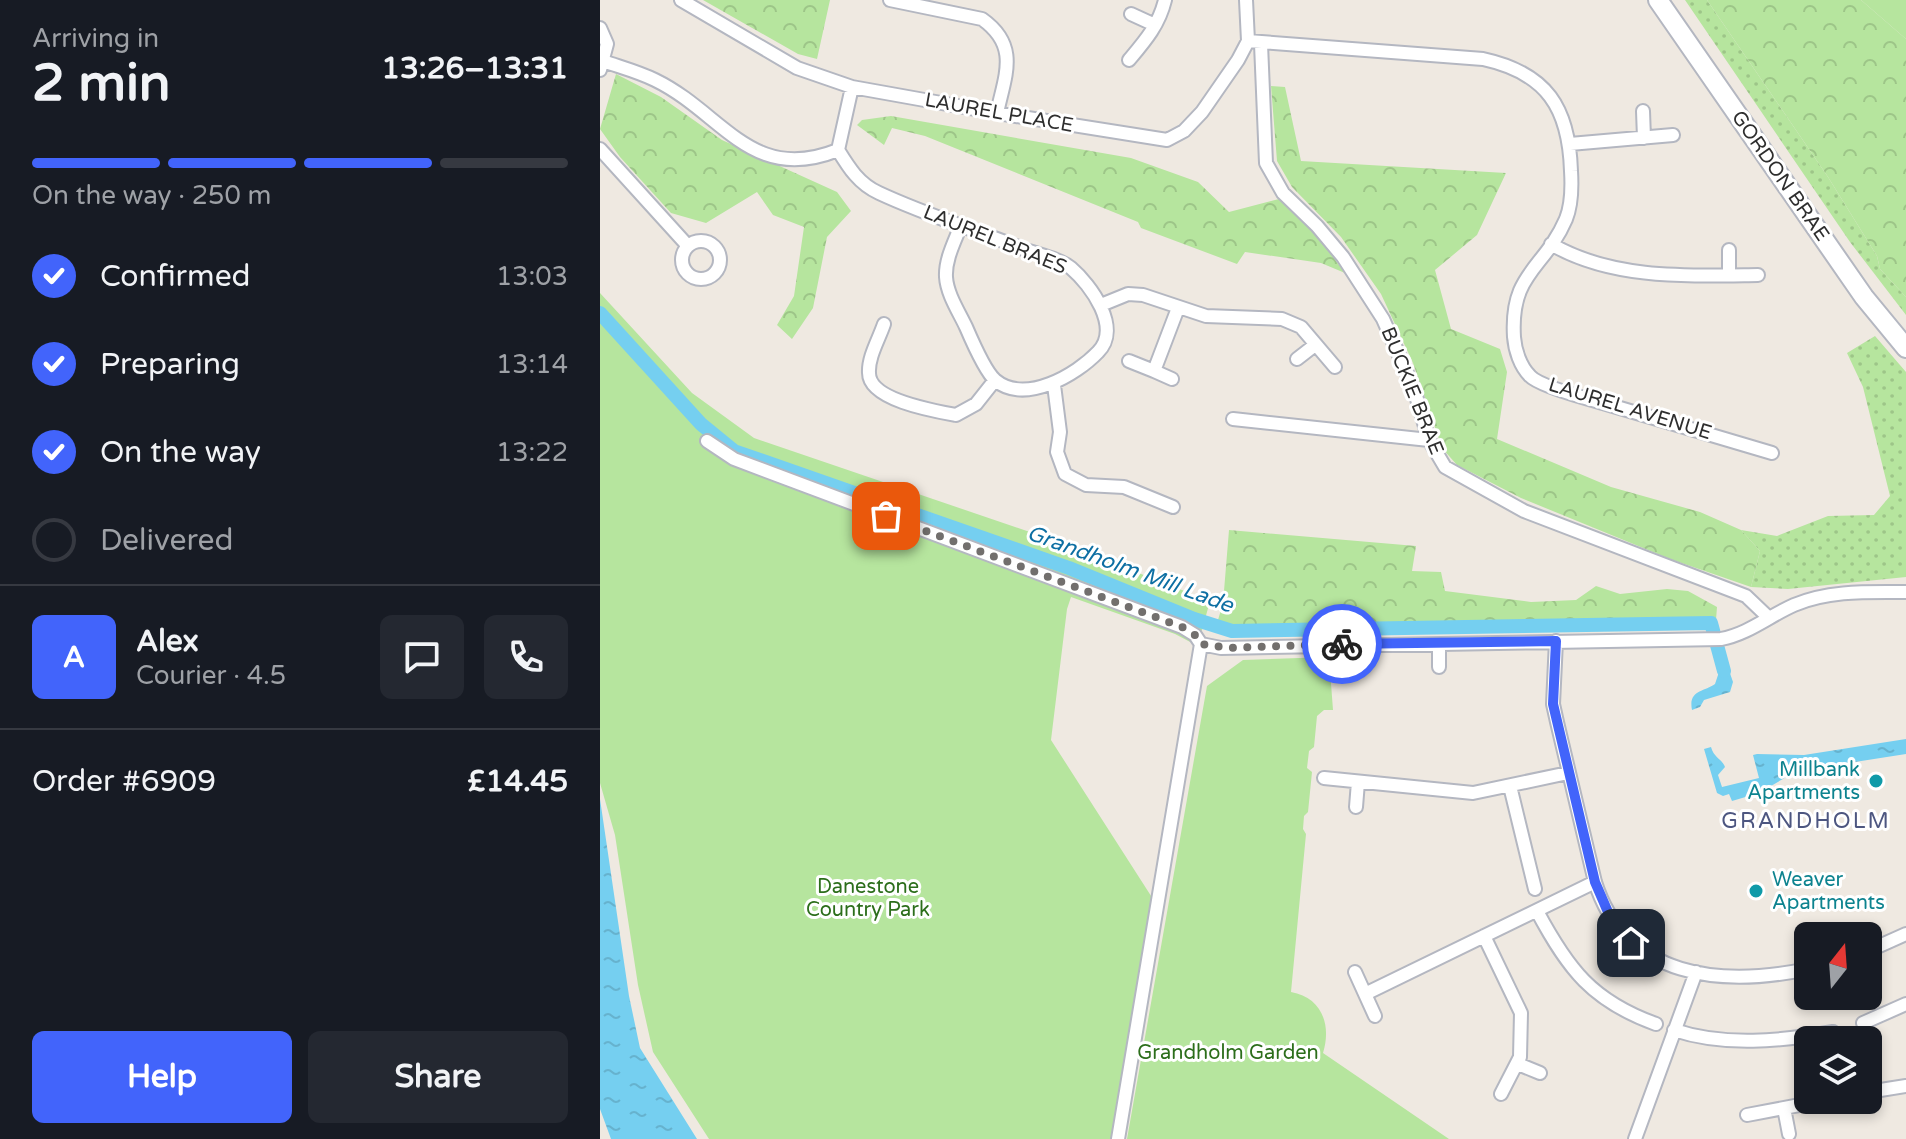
<!DOCTYPE html>
<meta charset="utf-8">
<style>
body{margin:0;font-family:"Varela Round",sans-serif;background:#242831;color:#f1f3f6;height:100vh;display:flex;flex-direction:column;font-size:30px;white-space:nowrap}
*{box-sizing:border-box;margin:0}
p{font-size:26px;color:#9ea1a6}
.icon{flex:none;width:44px;height:44px;fill:none;stroke:currentColor;stroke-width:2;stroke-linecap:round;stroke-linejoin:round}
.map{position:relative;flex:1;overflow:hidden}
.side{display:flex;flex-direction:column;background:#171b24;width:600px}
.side>*{flex:none}
.needle{width:52px;rotate:17deg}
.buttons{position:absolute;left:1194px;top:922px;display:grid;gap:16px}
.buttons a{display:grid;place-items:center;width:88px;height:88px;border-radius:12px;background:#171b24;box-shadow:0 4px 12px #0003;font-size:40px}
.pin{position:absolute;display:grid;place-items:center;width:68px;height:68px;color:#fff;margin:-34px;border-radius:16px;box-shadow:0 4px 12px #0006}
.courier{position:absolute;display:grid;place-items:center;width:80px;height:80px;margin:-40px;border:6px solid #4264fb;border-radius:50%;background:#fff;color:#222;box-shadow:0 2px 10px #0007}
.overview em{font-style:normal;font-weight:800}
.overview div{display:flex;flex-direction:column-reverse}
.overview{display:flex;align-items:center;justify-content:space-between;height:136px;padding:0 32px}
h1{font-size:52px;font-weight:800;line-height:60px}
.bar{display:grid;grid-template-columns:repeat(4,1fr);gap:12px 8px;align-content:center;height:96px;padding:0 32px}
.bar i{height:10px;border-radius:6px;background:#363941}
.bar .on{background:#4264fb}
.bar p{grid-column:span 4}
.line{display:flex;align-items:center;gap:20px;padding:0 32px;border-top:2px solid #363941}
.line div{flex:1}
.round{display:grid;place-items:center;flex:none;width:84px;height:84px;border-radius:12px;background:#242831}
ol{padding:0 32px;list-style:none}
li{display:flex;align-items:center;gap:24px;height:88px}
li p{margin-inline-start:auto}
li .icon{padding:8px;border-radius:50%;background:#4264fb;color:#fff;stroke-width:4}
li:last-child{color:#9ea1a6}
li i{width:44px;height:44px;border:4px solid #363941;border-radius:50%}
.cta{display:flex;gap:16px;margin-top:auto;padding:16px 32px}
.cta a{flex:1;height:92px;border-radius:12px;background:#4264fb;color:#fff;font-size:32px;font-weight:800;line-height:92px;text-align:center}
.cta a+a{background:#242831;color:#f1f3f6}
main{display:flex;flex:1;min-height:0}
.map>svg:first-child{display:block}
.grass{fill:url(#grass-dots)}
.forest{fill:url(#forest-crowns)}
.park{fill:#b6e59e}
.water{fill:url(#water-ripples)}
.lines{fill:none;stroke-linecap:round;stroke-linejoin:round}
.canal{stroke:#75cff0;stroke-width:14}
.minor-casing{stroke:#b4b7c1;stroke-width:16}
.secondary-casing{stroke:#b4b7c1;stroke-width:22}
.minor{stroke:#fff;stroke-width:12}
.secondary{stroke:#fff;stroke-width:18}
.done{stroke:#726f6d;stroke-width:8;stroke-dasharray:0 14.4}
.route{stroke:#4264fb;stroke-width:10}
.culture-dot{fill:#0f9aa8;stroke:#fff;stroke-width:3}
.labels{text-anchor:middle;dominant-baseline:central;stroke-width:6;stroke-linejoin:round;paint-order:stroke}
.street-label{font-size:20px;fill:#2e2e2e;stroke:#fff}
.culture-label{font-size:20px;fill:#0d838f;stroke:#fff;text-anchor:end}
.park-label{font-size:20px;fill:#2c6e1b;stroke:#fff}
.water-label{font-size:22px;font-style:italic;fill:#0d6fa3;stroke:#fff}
.neighbourhood-label{font-size:22px;letter-spacing:2px;fill:#4d5680;stroke:#fff}
</style>
<main>
<section class="side">
<div class="overview"><div><h1>2 min</h1><p>Arriving in</p></div><em>13:26–13:31</em></div>
<div class="bar"><i class="on"></i><i class="on"></i><i class="on"></i><i></i><p>On the way · 250 m</p></div>
<ol>
<li><svg class="icon" aria-label="check" viewBox="0 0 24 24"><path d="M5 12l5 5 9-10"/></svg>Confirmed<p>13:03</p></li>
<li><svg class="icon" aria-label="check" viewBox="0 0 24 24"><path d="M5 12l5 5 9-10"/></svg>Preparing<p>13:14</p></li>
<li><svg class="icon" aria-label="check" viewBox="0 0 24 24"><path d="M5 12l5 5 9-10"/></svg>On the way<p>13:22</p></li>
<li><i></i>Delivered</li>
</ol>
<div class="line" style="height:144px"><b class="round" style="background:#4264fb;color:#fff">A</b><div><b>Alex</b><p>Courier · 4.5</p></div><a class="round"><svg class="icon" aria-label="chat" viewBox="0 0 24 24"><path d="M4 5h16v11H9l-5 4z"/></svg></a><a class="round"><svg class="icon" aria-label="phone" viewBox="0 0 24 24"><path d="M5 4h4l2 5-3 2q2 4 5 5l2-3 5 2v4C11 20 4 13 5 4z"/></svg></a></div>
<div class="line" style="height:104px"><div>Order #6909</div><b>£14.45</b></div>
<div class="cta"><a>Help</a><a>Share</a></div>
</section>
<div class="map">
<svg width="1306" height="1139" viewBox="0 0 1306 1139">
<defs>
<pattern id="grass-dots" width="8" height="8" patternUnits="userSpaceOnUse" patternTransform="scale(2)"><rect width="8" height="8" fill="#b6e59e"/><path d="M2 2h.1M6 6h.1" fill="none" stroke="#9dc588" stroke-width="1.8" stroke-linecap="round"/></pattern>
<pattern id="forest-crowns" width="20" height="18" patternUnits="userSpaceOnUse" patternTransform="scale(2)"><rect width="20" height="18" fill="#b6e59e"/><path d="M2 6a3 3 0 1 1 6 0M12 15a3 3 0 1 1 6 0" fill="none" stroke="#9dc588"/></pattern>
<pattern id="water-ripples" width="26" height="14" patternUnits="userSpaceOnUse" patternTransform="scale(2)"><rect width="26" height="14" fill="#75cff0"/><path d="M2 4q2-2 4 0t4 0M15 11q2-2 4 0t4 0" fill="none" stroke="#66b2ce"/></pattern>
</defs>
<rect width="100%" height="100%" fill="#efe9e1"/>
<path class="grass" d="M1085,0H1107L1228,177L1277,256L1280,269L1306,297V315L1250,242Z
M1275,336L1306,372V577L1188,589L1151,587L1160,551L1141,530L1177,536L1228,516L1274,515L1290,496L1263,387L1247,353Z"/>
<path class="forest" d="M103,0H230L217,59L198,54Z
M1107,0H1261L1306,39V297L1280,269L1277,256L1228,177Z
M16,74L61,97L122,140L237,192L251,211L227,237L213,308L192,339L177,325L194,296L204,227L173,215L157,192L106,223L71,213L20,157L0,129Z
M671,86L685,87L701,161L906,173L877,235L835,270L851,329L900,349L907,372L897,439L1011,487L1100,512L1141,530L1160,551L1151,587L1070,559L921,498L857,465L842,448L813,363L781,294L741,237L692,187L677,161Z
M291,116L531,158L598,182L629,212L679,199L713,230L745,273L721,263L645,252L637,264L541,228L538,222L325,136L292,128L284,145L257,125L262,120Z
M629,530L816,546L812,571L841,572L845,591L931,602L976,600L996,586L1020,594L1067,589L1088,591L1117,607L1116,620L634,626L618,620L623,603Z"/>
<path class="park" d="M1261,0H1306V39Z
M0,293L92,393L154,438L462,543L610,601L602,630L594,644L575,634L471,597L467,609L451,740L553,899L511,1139H109L53,1052L38,985L15,835L0,783Z
M729,657L733,710H724L717,716L714,747L709,751L707,768L712,772L708,812L704,816L703,829L706,834L691,992C721,997 732,1024 723,1053L849,1139H527L607,686L643,660Z"/>
<path class="water" d="M1123,653L1133,682L1130,692L1104,700L1100,707L1092,710C1088,690 1104,692 1115,684L1119,672L1114,655Z
M1306,739V754L1223,767L1188,776L1159,793L1132,801L1129,794L1123,796L1117,793L1104,749L1111,747C1114,758 1122,759 1125,767L1118,775L1122,787L1159,778L1153,755L1157,754L1204,755Z
M0,799L29,996L40,1048L97,1139H11L0,1109Z"/>
<g class="lines">
<path class="canal" d="M0,313L101,424L134,451L469,568L594,619L632,631L1111,623L1124,671"/>
<defs>
<path id="minor" d="M81,0L197,68L252,87L397,113L567,140L584,131L602,112L638,60L648,41L646,0
M290,0L382,19C420,46 405,75 397,113
M531,14L555,25
M0,28L7,44L0,70
M648,41L883,59C947,73 969,108 971,171C972,187 972,204 966,219C944,270 910,272 914,337C915,350 920,366 930,376C939,386 988,399 1003,403C1059,420 1116,436 1172,453
M661,44L666,163L683,193L717,226L743,257L783,319L814,389L829,440L845,467L924,511L1146,596L1168,617
M529,60C545,41 559,25 565,0
M3,61C20,67 39,72 55,80C123,113 151,185 238,150
M1043,111L1044,138
M970,144L1073,135
M0,149L88,246
M238,150C249,168 259,184 279,193C326,215 378,231 426,250C440,255 460,259 471,268C491,285 522,328 498,352C476,375 425,405 395,380C385,371 372,341 366,327C359,312 347,294 346,277C345,259 355,241 361,225
M238,150L252,87
M82 260a19 19 0 1 1 38 0a19 19 0 1 1-38 0Z
M951,244C1012,280 1090,276 1158,275
M1129,250V275
M501,305L528,294L543,295L606,316L682,319L701,327L735,367
M284,324C279,339 268,357 269,373C269,400 334,411 356,415L376,404L395,380
M697,359L715,345
M529,361L554,371L578,308
M554,371L572,379
M454,385L460,432L457,452L465,474L486,485L524,487L573,507
M633,419L829,440
M107,441L134,459L582,627L595,635L601,644L621,648L1121,639C1148,634 1169,616 1194,605C1229,590 1269,592 1306,592
M956,641L953,704L957,722L995,882C1026,979 1121,987 1208,969
M839,645V667
M724,778L873,793L968,773
M910,786L935,889
M756,807L758,782
M937,911C968,969 992,1001 1056,1024
M884,936L921,1013L920,1057L901,1094
M1268,951L1306,934
M755,972L775,1016
M765,994L995,882
M1263,1023L1306,1004
M1074,1030C1125,1047 1181,1041 1233,1032
M918,1064L940,1073
M1268,1092L1306,1086
M1184,1108L1189,1134
M1147,1115L1226,1100
M518,1139L601,644
M1035,1139L1096,972"/>
<path id="secondary" d="M1058,0L1264,297L1306,348"/>
</defs>
<use href="#minor" class="minor-casing"/>
<use href="#secondary" class="secondary-casing"/>
<use href="#minor" class="minor"/>
<use href="#secondary" class="secondary"/>
</g>
<g class="lines">
<path class="done" d="M286,516L582,627L595,635L601,644L629,648L742,644"/>
<path class="route" d="M742,644L956,641L953,704L995,882L1011,919L1031,943"/>
</g>
<g class="culture-dot">
<circle cx="1276" cy="781" r="8"/>
<circle cx="1156" cy="891" r="8"/>
</g>
<g class="labels">
<g class="street-label">
<text transform="translate(399 113) rotate(10)">LAUREL PLACE</text>
<text transform="translate(1180 176) rotate(55)">GORDON BRAE</text>
<text transform="translate(395 240) rotate(22)">LAUREL BRAES</text>
<text transform="translate(812 391) rotate(68)">BUCKIE BRAE</text>
<text transform="translate(1030 409) rotate(17)">LAUREL AVENUE</text>
</g>
<g class="culture-label">
<text x="1260" y="770">Millbank<tspan x="1260" dy="23">Apartments</tspan></text>
<text x="1172" y="880" text-anchor="start">Weaver<tspan x="1172" dy="23">Apartments</tspan></text>
</g>
<g class="park-label">
<text x="268" y="887">Danestone<tspan x="268" dy="23">Country Park</tspan></text>
<text x="628" y="1053">Grandholm Garden</text>
</g>
<g class="water-label">
<text transform="translate(530 569) rotate(20)">Grandholm Mill Lade</text>
</g>
<g class="neighbourhood-label">
<text x="1206" y="821">GRANDHOLM</text>
</g>
</g>
</svg>
<div class="buttons">
<a><svg class="needle" viewBox="-14 -14 28 28"><path d="M0-13l5 13h-10z" fill="#e53935"/><path d="M0 13l5-13h-10z" fill="#9ea1a6"/></svg></a>
<a><svg class="icon" aria-label="layers" viewBox="0 0 24 24"><path d="M12 4l9 5-9 5-9-5zM3 14l9 5 9-5"/></svg></a>
</div>
<div class="pin" style="left:286px;top:516px;background:#ea580c"><svg class="icon" aria-label="bag" viewBox="0 0 24 24"><path d="M5 8h14l-1 12H6zM9 8a3 3 0 0 1 6 0"/></svg></div>
<div class="pin" style="left:1031px;top:943px;background:#1f2937"><svg class="icon" aria-label="home" viewBox="0 0 24 24"><path d="M3 11l9-7 9 7M6 9v11h12V9"/></svg></div>
<div class="courier" style="left:742px;top:644px"><svg class="icon" aria-label="bike" viewBox="0 0 24 24"><circle cx="6" cy="16" r="4"/><circle cx="18" cy="16" r="4"/><path d="M6 16l4-8h5l3 8M10 8l3 8H6M13 5h3"/></svg></div>
</div>
</main>
